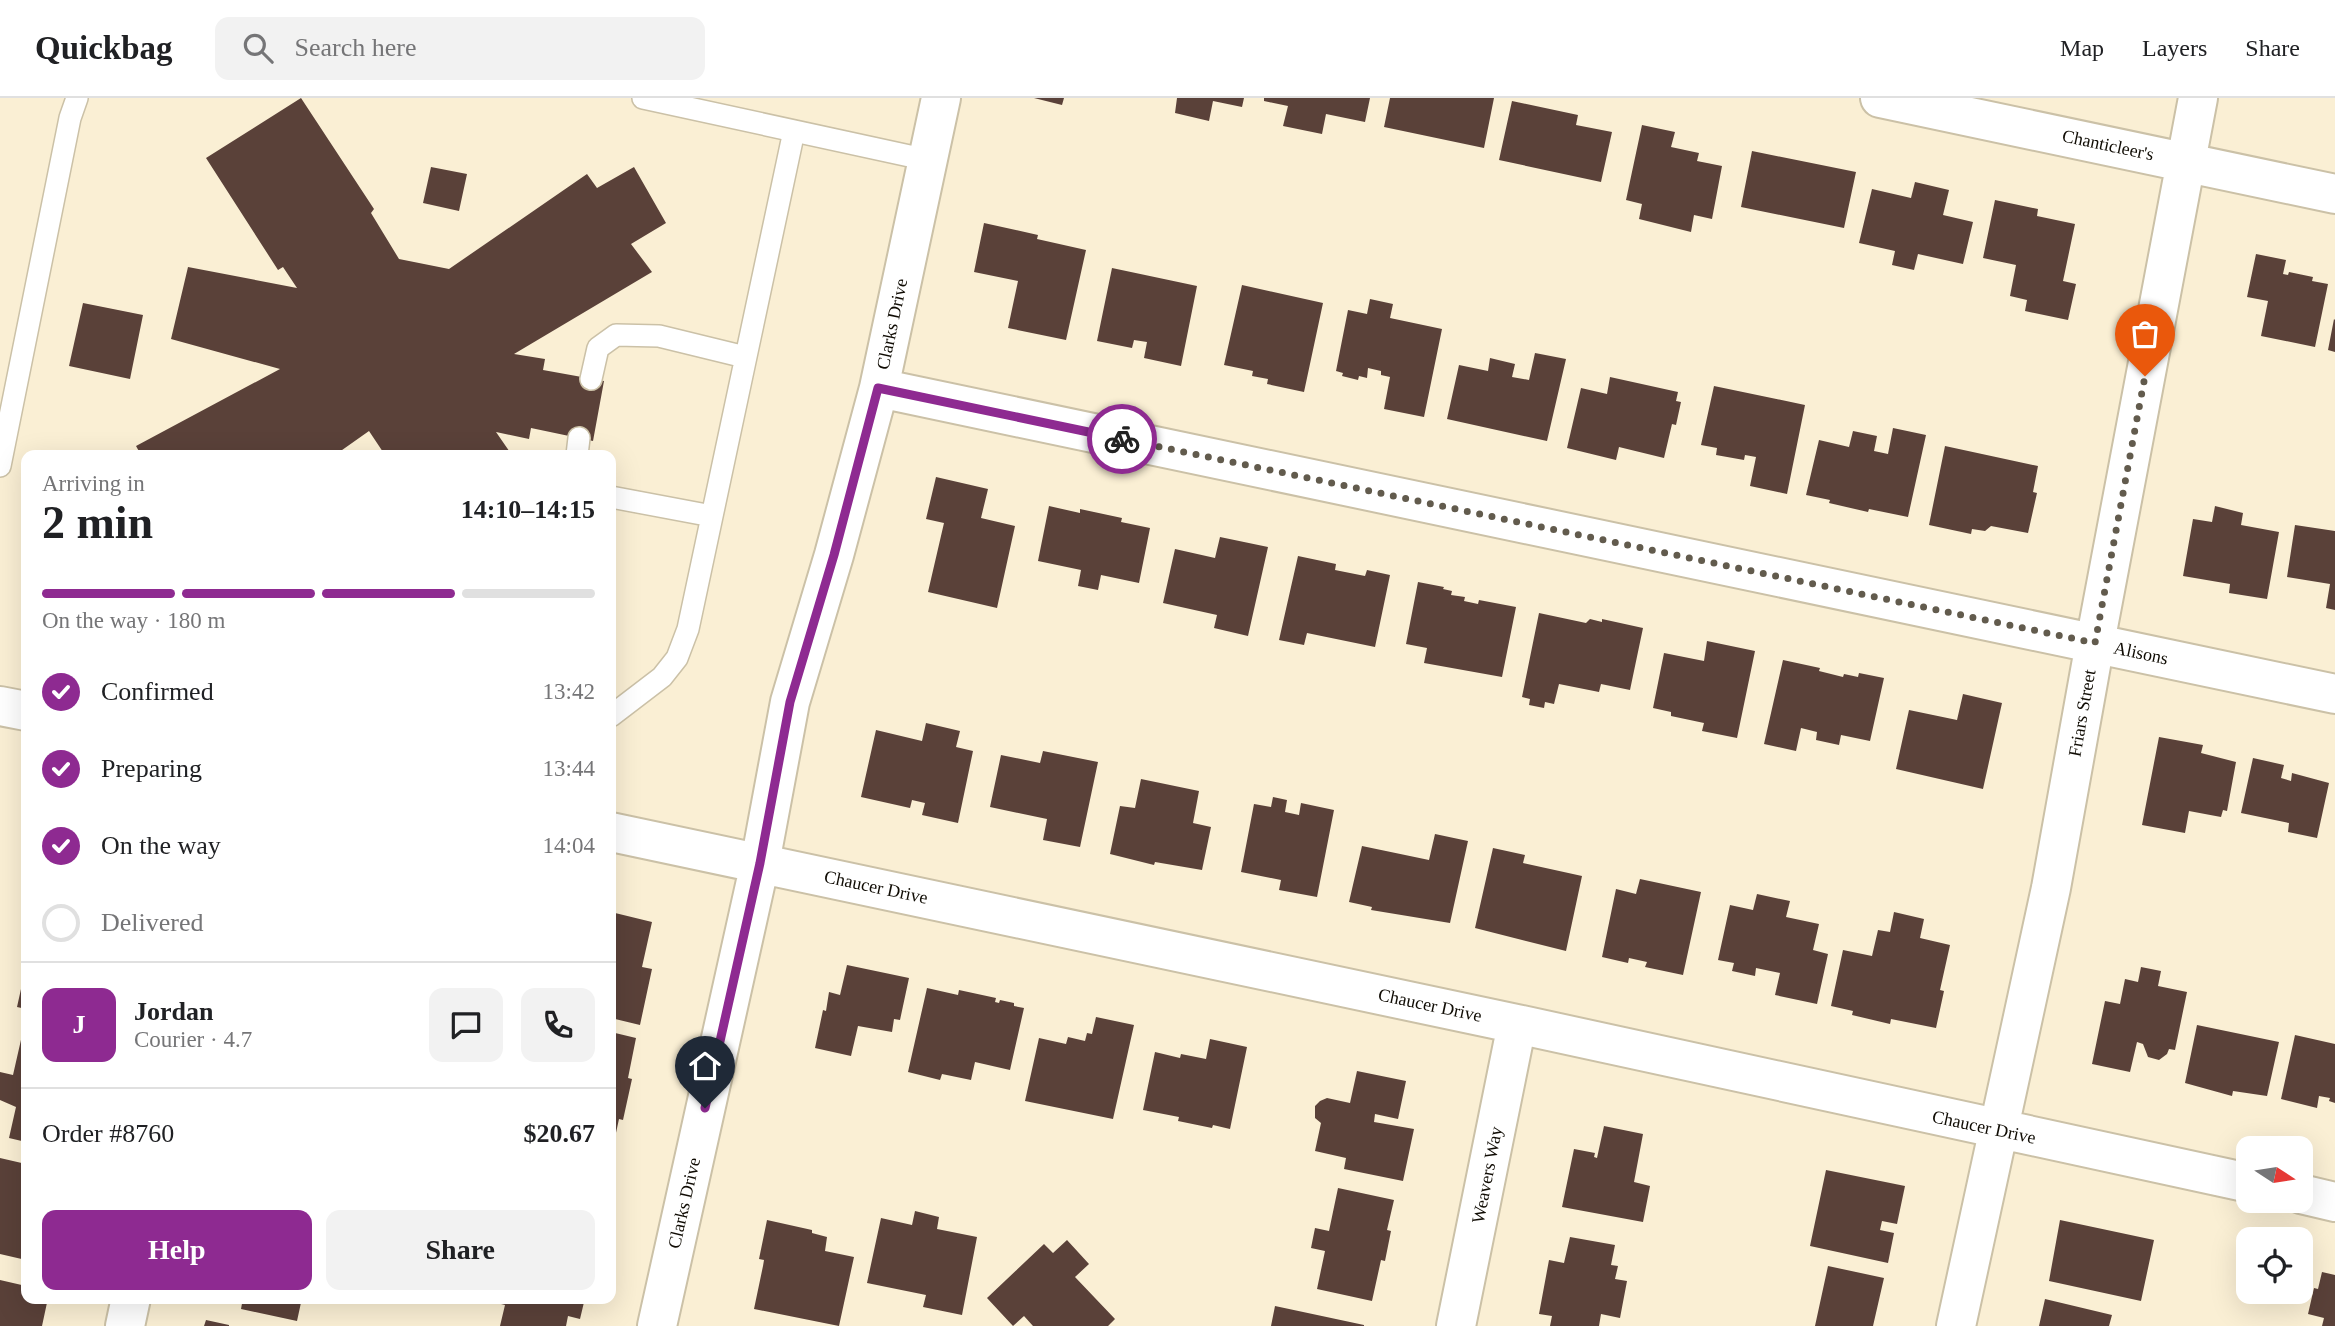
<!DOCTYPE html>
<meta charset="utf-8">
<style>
body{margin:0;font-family:"Times New Roman",serif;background:#f2f2f2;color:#202124;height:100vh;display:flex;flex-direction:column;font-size:26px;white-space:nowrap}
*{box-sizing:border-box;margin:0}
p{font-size:23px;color:#757577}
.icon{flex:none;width:38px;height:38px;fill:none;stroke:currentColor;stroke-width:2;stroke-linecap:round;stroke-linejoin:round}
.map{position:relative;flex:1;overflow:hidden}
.drawer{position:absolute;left:21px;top:352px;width:595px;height:854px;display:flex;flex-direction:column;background:#fff;border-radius:14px;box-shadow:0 7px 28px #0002}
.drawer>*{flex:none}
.needle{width:46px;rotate:102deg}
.tools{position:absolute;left:2236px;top:1038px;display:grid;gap:14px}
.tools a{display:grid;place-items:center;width:77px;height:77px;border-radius:14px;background:#fff;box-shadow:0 7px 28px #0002;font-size:35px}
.pin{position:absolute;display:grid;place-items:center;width:60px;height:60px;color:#fff;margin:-72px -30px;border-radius:50% 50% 50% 0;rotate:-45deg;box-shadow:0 0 7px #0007}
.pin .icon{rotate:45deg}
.courier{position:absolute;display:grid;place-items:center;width:70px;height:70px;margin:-35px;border:5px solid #8e2a91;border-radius:50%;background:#fff;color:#222;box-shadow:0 2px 9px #0007}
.summary em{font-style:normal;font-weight:700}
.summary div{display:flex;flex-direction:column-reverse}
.summary{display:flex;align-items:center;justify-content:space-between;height:119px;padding:0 21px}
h1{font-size:46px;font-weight:700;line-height:52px}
.bar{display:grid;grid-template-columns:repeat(4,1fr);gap:10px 7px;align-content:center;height:84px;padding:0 21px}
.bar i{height:9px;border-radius:5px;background:#e0e0e0}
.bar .selected{background:#8e2a91}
.bar p{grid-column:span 4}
.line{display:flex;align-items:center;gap:18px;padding:0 21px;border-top:2px solid #e0e0e0}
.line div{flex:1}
.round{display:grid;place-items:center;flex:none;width:74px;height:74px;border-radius:14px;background:#f2f2f2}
ol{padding:0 21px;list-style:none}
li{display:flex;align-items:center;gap:21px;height:77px}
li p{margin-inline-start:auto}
li .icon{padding:7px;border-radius:50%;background:#8e2a91;color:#fff;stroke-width:4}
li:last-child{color:#757577}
li i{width:38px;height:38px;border:4px solid #e0e0e0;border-radius:50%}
.action{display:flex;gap:14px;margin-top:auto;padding:14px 21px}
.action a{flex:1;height:80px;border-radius:14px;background:#8e2a91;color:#fff;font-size:28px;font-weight:700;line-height:80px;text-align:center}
.action a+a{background:#f2f2f2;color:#202124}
header{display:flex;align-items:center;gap:42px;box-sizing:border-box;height:98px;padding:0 35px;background:#fff;border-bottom:2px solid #e0e0e0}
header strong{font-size:33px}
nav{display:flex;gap:38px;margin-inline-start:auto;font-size:24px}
.search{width:490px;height:63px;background:#f2f2f2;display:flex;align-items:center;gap:18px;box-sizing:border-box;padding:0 24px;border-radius:14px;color:#757577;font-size:26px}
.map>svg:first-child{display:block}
.building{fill:#5a4139}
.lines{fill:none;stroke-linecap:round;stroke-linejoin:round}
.service-casing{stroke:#cbc1a7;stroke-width:24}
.minor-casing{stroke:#cbc1a7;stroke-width:42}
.service{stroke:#fff;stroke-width:21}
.minor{stroke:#fff;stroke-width:38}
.done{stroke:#625b4d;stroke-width:7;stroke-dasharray:0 12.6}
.route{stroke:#8e2a91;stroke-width:9}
.labels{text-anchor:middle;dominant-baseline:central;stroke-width:7;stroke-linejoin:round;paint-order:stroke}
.street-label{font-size:18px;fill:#100c04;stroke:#fff}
</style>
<header>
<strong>Quickbag</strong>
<div class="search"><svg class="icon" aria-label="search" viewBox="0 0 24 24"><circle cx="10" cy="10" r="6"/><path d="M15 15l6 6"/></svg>Search here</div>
<nav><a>Map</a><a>Layers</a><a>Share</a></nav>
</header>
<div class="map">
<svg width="2335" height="1228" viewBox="0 0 2335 1228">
<rect width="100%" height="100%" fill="#faefd4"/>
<path class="building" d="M301,0L374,111L371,115L399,161L449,171L587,76L597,90L634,69L666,125L631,146L652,174L514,256L545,261L543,272L604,283L593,343L531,330L529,341L496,334L512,357H385L369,333L335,357H141L136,348L280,271L171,241L188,169L297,190L283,169L278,172L206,60Z
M1034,0H1064L1062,7Z
M1177,0H1244L1242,9L1213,3L1209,23L1175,15Z
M1264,0H1370L1365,24L1326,16L1322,36L1283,28L1288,8L1264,3Z
M1390,0H1494L1484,50L1384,29Z
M1512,3L1578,17L1576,27L1612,34L1601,84L1499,62Z
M1642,27L1675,34L1671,49L1699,55L1697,63L1722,68L1712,121L1694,117L1691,134L1639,121L1642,106L1626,102Z
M1752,53L1856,74L1844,130L1741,109Z
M431,69L467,76L459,113L423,105Z
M1915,84L1949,92L1943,117L1973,124L1963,166L1918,156L1914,172L1892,167L1895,153L1859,145L1872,91L1911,100Z
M1995,102L2038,111L2037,118L2075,126L2063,183L2076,186L2068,222L2025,213L2027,202L2010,198L2016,167L1983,160Z
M984,125L1038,137L1037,141L1086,152L1066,242L1008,230L1018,183L974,174Z
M2256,156L2286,162L2283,176L2288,177L2289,174L2313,179L2312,183L2328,186L2315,249L2261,238L2268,203L2247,199Z
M1112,170L1197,188L1181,268L1144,260L1147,244L1134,242L1132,250L1097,243Z
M1242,187L1323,205L1304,294L1267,286L1268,281L1252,278L1253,273L1224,267Z
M1370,201L1393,206L1390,220L1442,231L1424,319L1384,311L1390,279L1381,277V273L1368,270L1367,280L1359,278L1358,282L1342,278L1343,275L1336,273L1348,212L1367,216Z
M83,205L143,217L130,281L69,268Z
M2334,221L2335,222V254L2328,252Z
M1535,255L1566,261L1547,343L1447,321L1459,267L1488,273L1490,260L1515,266L1512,279L1529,282Z
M1610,279L1678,294L1676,303L1681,304L1676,327L1672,326L1664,360L1619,349L1616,362L1567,350L1581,290L1607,296Z
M1714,288L1805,307L1787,396L1750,388L1756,359L1745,357L1744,362L1716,357L1717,350L1701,347Z
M1893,330L1926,337L1908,419L1869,411L1868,414L1829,405L1830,402L1806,397L1819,342L1849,349L1853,333L1877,338L1874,353L1888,356Z
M1945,348L2038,368L2033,394L2037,395L2028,435L1991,428L1985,433L1972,431L1971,436L1929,427Z
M936,379L988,391L981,420L1015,428L997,510L928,494L944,425L926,421Z
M1049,408L1080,415V411L1122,420L1121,424L1150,430L1139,485L1101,477L1098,492L1078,488L1081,472L1038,463Z
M2215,408L2243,415L2241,427L2279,434L2267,501L2229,495L2230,486L2183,478L2193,421L2212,424Z
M2295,427L2335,433V512L2326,510L2330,486L2287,479Z
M1220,439L1268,449L1248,538L1214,530L1217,517L1163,505L1175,451L1215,460Z
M1298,458L1336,466L1335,472L1365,478L1367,472L1390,477L1375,549L1307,535L1304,547L1279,542Z
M1418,484L1444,489L1443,491L1452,493L1451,497L1465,499L1464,503L1478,506L1479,502L1516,509L1502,579L1424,565L1427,550L1406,546Z
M1539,515L1586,525L1590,521L1602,524V521L1643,530L1630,592L1601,586L1599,594L1559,586L1554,606L1545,604L1544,610L1529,607L1530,601L1522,599Z
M1707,543L1755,553L1737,640L1702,633L1704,625L1671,618V614L1653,610L1664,555L1704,563Z
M1783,562L1820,570L1819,573L1843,579L1844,576L1858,579L1859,575L1884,580L1870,643L1841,637L1839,647L1816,642L1817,634L1801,630L1796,653L1764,646Z
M1963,596L2002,605L1983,691L1896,671L1909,612L1957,622Z
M926,625L960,633L956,649L973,653L958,725L922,717L925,705L912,702L910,710L861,699L876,632L922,643Z
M2159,639L2203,647L2201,655L2236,664L2227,713L2223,712L2221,719L2189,713L2185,735L2142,727Z
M1043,653L1098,664L1080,749L1043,742L1047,721L990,709L1001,657L1040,665Z
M2253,660L2284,667L2281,680L2291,683L2292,675L2329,685L2317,740L2288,734L2289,725L2241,715Z
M1141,681L1199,693L1193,725L1211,729L1202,772L1155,764L1154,767L1110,756L1120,708L1135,710Z
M1273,699L1287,702L1285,714L1299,717L1301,705L1334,712L1317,799L1279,792L1281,782L1241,774L1254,706L1271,709Z
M1435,736L1468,743L1450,825L1371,812L1372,809L1349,804L1362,748L1429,762Z
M1493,750L1525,757L1523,765L1582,778L1566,853L1475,830Z
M1640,781L1701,794L1683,877L1645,869L1647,864L1629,860L1628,865L1602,859L1616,791L1636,796Z
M1757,796L1790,803L1786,819L1819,826L1813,852L1828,856L1817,906L1775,897L1780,875L1756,870L1755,878L1732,873L1734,865L1718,862L1730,807L1753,812Z
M611,814L652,824L642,869L652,871L640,927L611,920Z
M1894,814L1924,821L1920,840L1950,847L1940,892L1944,893L1936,930L1891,921L1890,926L1852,917L1853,913L1831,908L1843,852L1872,858L1878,832L1890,834Z
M847,867L909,880L900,922L894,921L892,934L858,928L851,958L815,950L823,912L826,913L829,894L840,897Z
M2141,869L2161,873L2158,888L2187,894L2175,952L2169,951L2167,956L2159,962L2148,959L2143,946L2137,944L2130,974L2092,966L2105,903L2120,906L2125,881L2138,884Z
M25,873H26V911L17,909Z
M927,890L958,897L959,892L996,900L995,904L999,905L1000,902L1014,905V908L1024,910L1010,972L975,964L971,982L942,976L940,982L908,974Z
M1096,919L1134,927L1113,1021L1025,1003L1039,940L1066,946L1068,939L1085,943L1087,935L1092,936Z
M2197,927L2279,944L2267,998L2233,993L2232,998L2185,985Z
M23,933H26V1044L9,1040L16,1009L0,1002V974L13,977Z
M611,934L636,940L628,980L632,981L623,1022L619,1021L614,1044L611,1043Z
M2295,937L2335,946V1005L2329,1003L2330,1000L2319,998L2317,1010L2281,1001Z
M1210,941L1247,949L1230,1031L1213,1027L1212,1030L1178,1023L1179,1019L1143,1012L1155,954L1180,960L1181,956L1206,961Z
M1357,973L1406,983L1398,1021L1375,1016L1374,1024L1414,1031L1403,1083L1344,1071L1346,1060L1315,1053L1321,1025L1315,1020V1008L1320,1003L1327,1000L1350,1005Z
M1604,1028L1643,1036L1634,1084L1650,1088L1643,1124L1562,1109L1574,1051L1595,1055L1594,1059L1597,1060Z
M0,1060L26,1066V1162L0,1156Z
M1826,1072L1905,1088L1897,1126L1882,1123L1880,1132L1894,1135L1888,1165L1810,1148Z
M1338,1090L1394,1102L1387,1132L1391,1133L1385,1163L1381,1162L1372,1203L1317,1191L1325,1153L1311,1150L1315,1130L1329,1133Z
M915,1113L939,1119L937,1131L977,1139L962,1217L923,1209L926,1197L867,1185L881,1120L912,1127Z
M767,1122L812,1132V1135L827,1139L825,1153L854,1159L839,1228L754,1211L763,1168L764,1162L759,1161Z
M2060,1122L2154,1142L2141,1203L2049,1183Z
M1570,1139L1615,1147L1611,1167L1618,1168L1615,1181L1627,1183L1620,1220L1601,1216L1599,1228H1550L1552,1218L1539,1216L1549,1162L1564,1165Z
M1067,1142L1089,1166L1075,1179L1115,1221L1108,1228H1033L1024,1218L1013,1228L987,1200L1044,1146L1053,1155Z
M1828,1168L1884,1180L1873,1228H1815Z
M2322,1174L2335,1177V1228H2322L2324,1220L2308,1216L2314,1190L2318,1191Z
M0,1182L26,1188V1200H48L42,1228H0Z
M243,1200H302L297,1223L241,1211Z
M490,1200H585L580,1221L568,1218L566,1228H500L505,1207L489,1203Z
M2045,1201L2112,1217L2109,1228H2039Z
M1275,1208L1364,1227V1228H1271Z
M206,1222L229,1227V1228H204Z"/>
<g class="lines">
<defs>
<path id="service" d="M643,0L928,62
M591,281L598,250L616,237L659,238L745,259
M577,357L579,340
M0,368L70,20L77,0
M611,399L712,418
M611,618L662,579L677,560L688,531L794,33"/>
<path id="minor" d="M1880,0L2335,96
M879,290L2335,596
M0,608L26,613
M611,734L1517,926L2249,1085
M2301,1096L2335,1104
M125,1228L131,1200
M657,1228L760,765L790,604L834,457L879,290L941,0
M1456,1228L1517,926
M1956,1228L2051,790L2095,545L2198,0"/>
</defs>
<use href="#service" class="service-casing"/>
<use href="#minor" class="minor-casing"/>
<use href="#service" class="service"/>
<use href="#minor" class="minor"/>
</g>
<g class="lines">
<path class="done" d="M1122,341L2095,545L2145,278"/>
<path class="route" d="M705,1010L760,765L790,604L834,457L878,290L1122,341"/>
</g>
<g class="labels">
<g class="street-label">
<text transform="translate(2108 47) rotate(12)">Chanticleer's</text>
<text transform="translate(892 226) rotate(-78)">Clarks Drive</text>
<text transform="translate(2141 555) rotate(12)">Alisons</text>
<text transform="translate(2082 615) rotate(-80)">Friars Street</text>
<text transform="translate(876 789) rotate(12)">Chaucer Drive</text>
<text transform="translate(1430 907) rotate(12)">Chaucer Drive</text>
<text transform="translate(1984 1029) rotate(12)">Chaucer Drive</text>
<text transform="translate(1487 1077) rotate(-79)">Weavers Way</text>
<text transform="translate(684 1105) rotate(-77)">Clarks Drive</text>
</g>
</g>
</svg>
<div class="tools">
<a><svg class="needle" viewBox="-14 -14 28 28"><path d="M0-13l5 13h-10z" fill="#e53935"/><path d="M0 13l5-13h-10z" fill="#757577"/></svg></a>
<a><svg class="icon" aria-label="locate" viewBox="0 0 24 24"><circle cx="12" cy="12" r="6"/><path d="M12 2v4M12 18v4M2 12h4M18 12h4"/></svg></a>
</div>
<div class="pin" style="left:2145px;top:278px;background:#ea580c"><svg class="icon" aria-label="bag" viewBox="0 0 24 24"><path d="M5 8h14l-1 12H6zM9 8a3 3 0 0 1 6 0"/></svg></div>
<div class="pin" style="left:705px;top:1010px;background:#1f2937"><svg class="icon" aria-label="home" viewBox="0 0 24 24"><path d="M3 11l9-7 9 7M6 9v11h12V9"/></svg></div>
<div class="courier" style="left:1122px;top:341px"><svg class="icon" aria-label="bike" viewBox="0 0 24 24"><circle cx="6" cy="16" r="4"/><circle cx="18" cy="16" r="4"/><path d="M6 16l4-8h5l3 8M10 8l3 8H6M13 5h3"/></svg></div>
<section class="drawer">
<div class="summary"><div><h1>2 min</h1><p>Arriving in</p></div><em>14:10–14:15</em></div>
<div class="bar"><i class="selected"></i><i class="selected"></i><i class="selected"></i><i></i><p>On the way · 180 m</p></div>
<ol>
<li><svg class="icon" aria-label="check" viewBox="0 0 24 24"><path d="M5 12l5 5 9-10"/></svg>Confirmed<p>13:42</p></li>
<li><svg class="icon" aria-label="check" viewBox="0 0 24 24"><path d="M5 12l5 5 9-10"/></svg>Preparing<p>13:44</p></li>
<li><svg class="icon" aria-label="check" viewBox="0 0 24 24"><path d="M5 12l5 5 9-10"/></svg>On the way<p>14:04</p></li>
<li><i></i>Delivered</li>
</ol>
<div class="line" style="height:126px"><b class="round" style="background:#8e2a91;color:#fff">J</b><div><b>Jordan</b><p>Courier · 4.7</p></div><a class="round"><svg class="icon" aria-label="chat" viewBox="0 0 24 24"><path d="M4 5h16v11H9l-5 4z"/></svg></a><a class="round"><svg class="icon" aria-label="phone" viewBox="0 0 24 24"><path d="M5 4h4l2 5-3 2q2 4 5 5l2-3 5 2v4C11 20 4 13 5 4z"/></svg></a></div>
<div class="line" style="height:91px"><div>Order #8760</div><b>$20.67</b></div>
<div class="action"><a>Help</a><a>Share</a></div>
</section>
</div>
